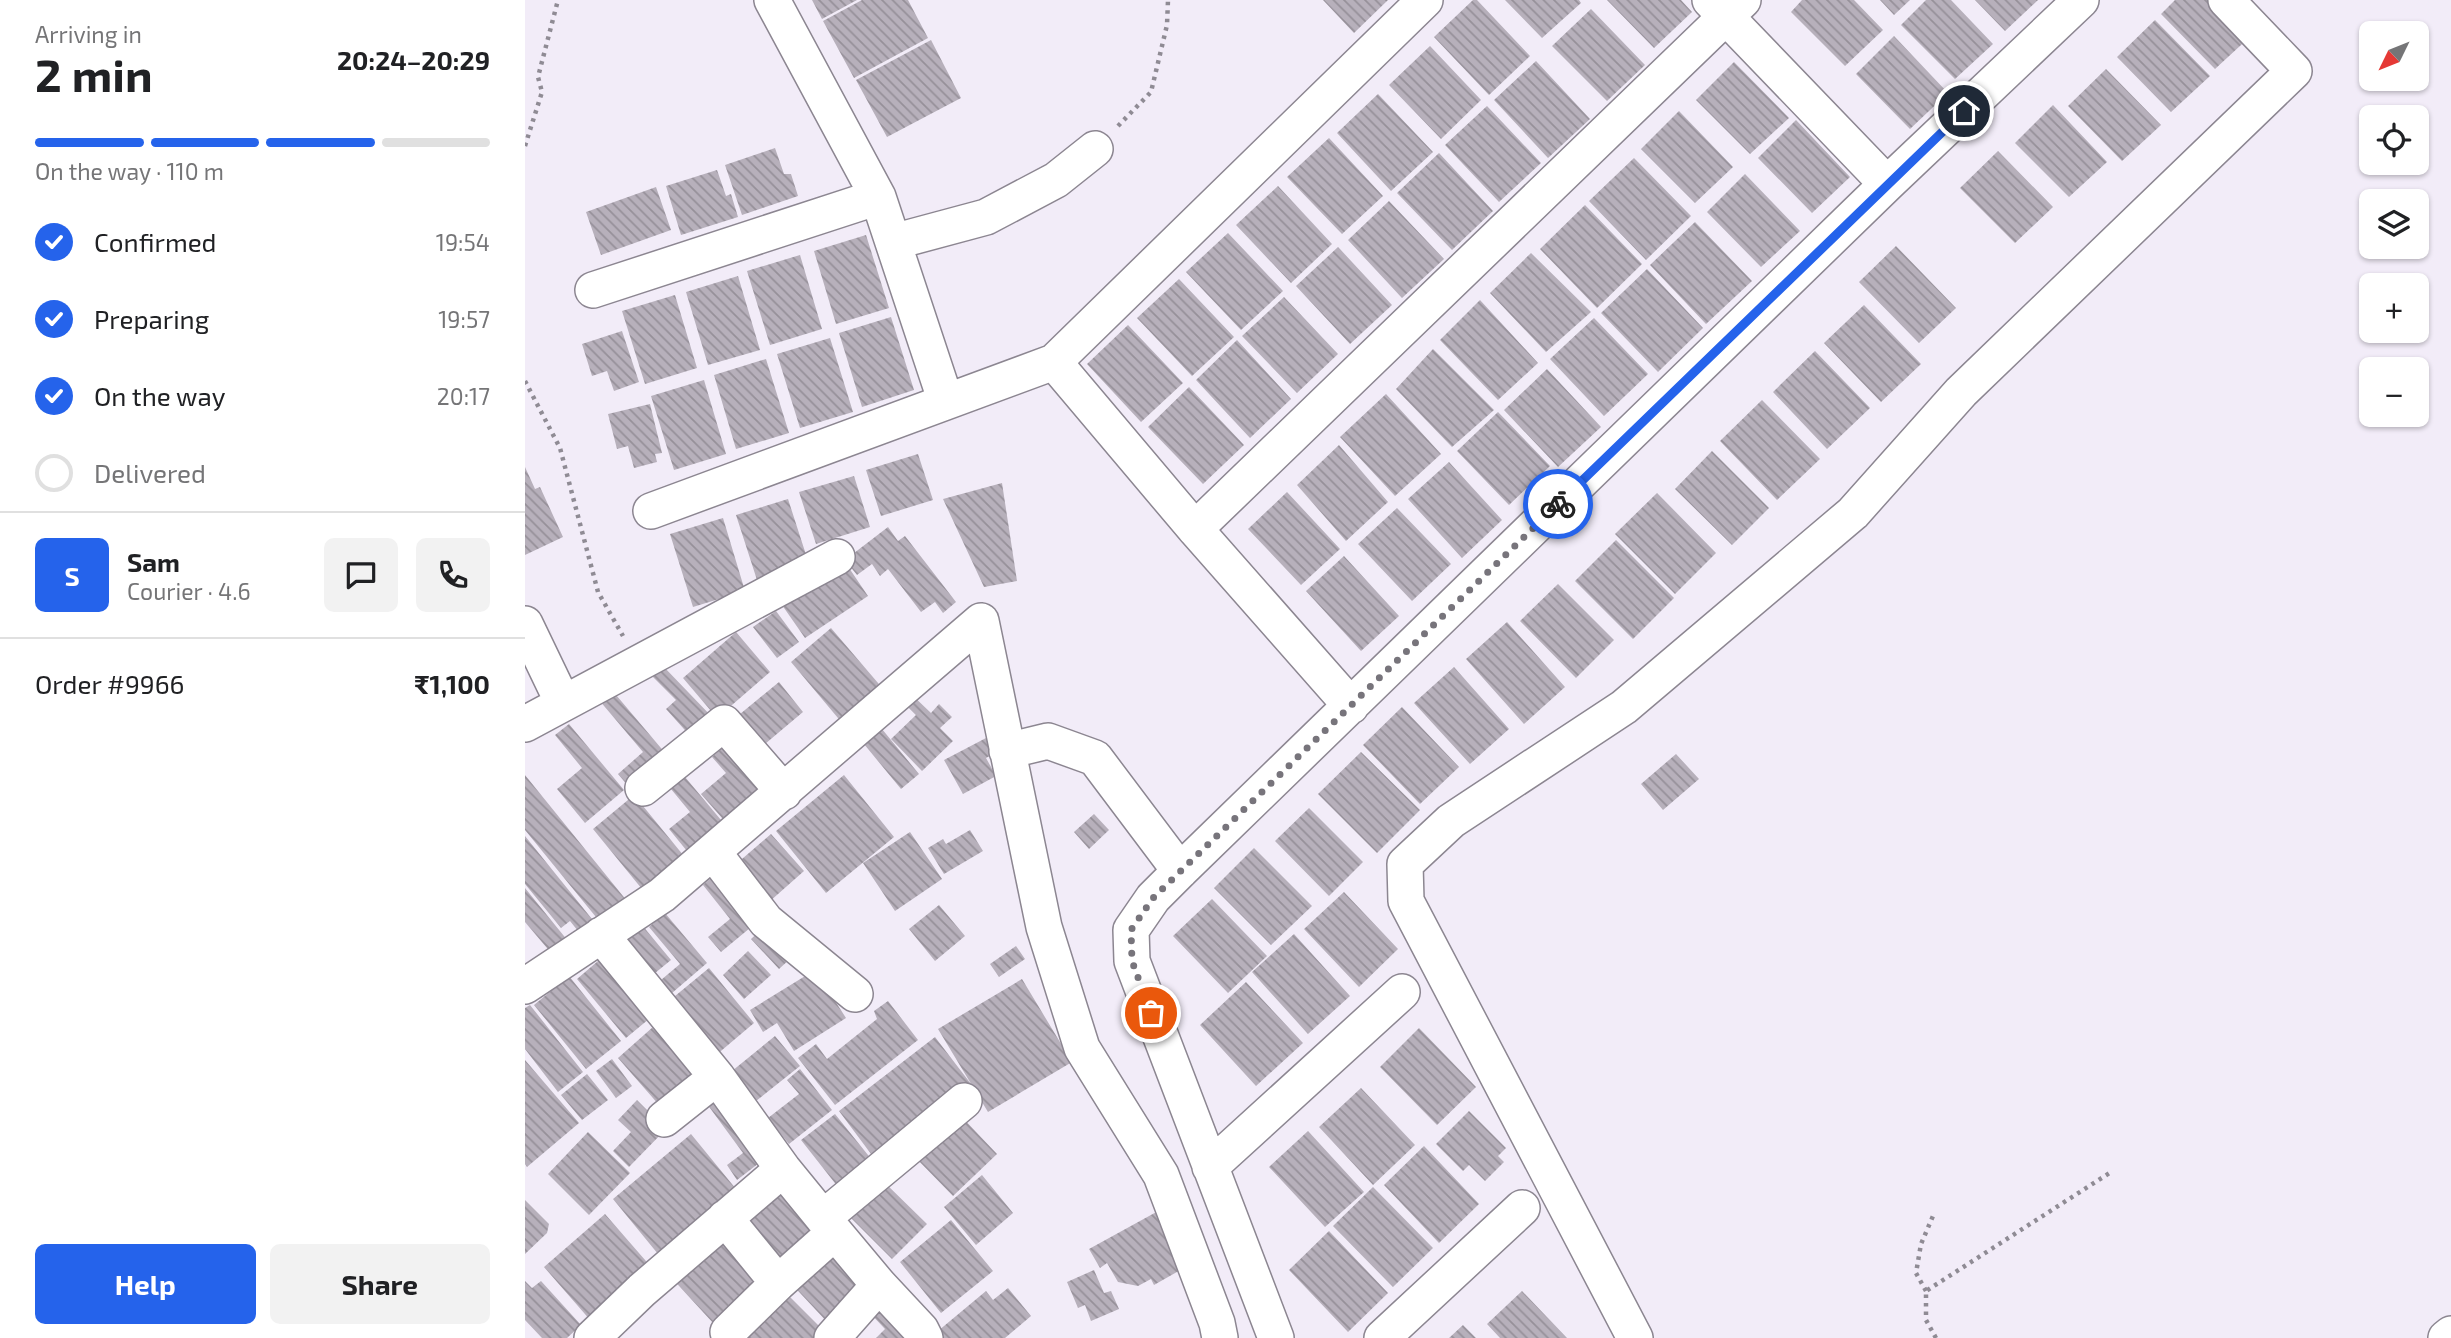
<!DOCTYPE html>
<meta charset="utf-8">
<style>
body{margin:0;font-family:"Exo 2",sans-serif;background:#f2f2f2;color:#202124;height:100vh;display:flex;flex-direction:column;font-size:26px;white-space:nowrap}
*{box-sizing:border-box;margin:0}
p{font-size:23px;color:#757577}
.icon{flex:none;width:38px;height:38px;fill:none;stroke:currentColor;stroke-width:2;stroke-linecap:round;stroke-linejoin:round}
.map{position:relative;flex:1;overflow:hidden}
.sheet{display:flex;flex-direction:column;background:#fff;width:525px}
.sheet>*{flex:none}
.needle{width:46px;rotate:227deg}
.fabs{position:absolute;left:1834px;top:21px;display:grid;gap:14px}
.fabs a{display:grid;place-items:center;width:70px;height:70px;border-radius:10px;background:#fff;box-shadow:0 2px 5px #0004;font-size:35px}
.pin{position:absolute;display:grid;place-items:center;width:60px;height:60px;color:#fff;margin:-30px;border:4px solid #fff;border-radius:50%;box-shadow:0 2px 7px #0007}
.courier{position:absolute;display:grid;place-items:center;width:70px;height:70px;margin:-35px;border:5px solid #2563eb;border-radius:50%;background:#fff;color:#222;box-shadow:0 2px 9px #0007}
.headline em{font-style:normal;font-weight:700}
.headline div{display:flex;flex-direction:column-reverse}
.headline{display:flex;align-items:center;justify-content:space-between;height:119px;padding:0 35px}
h1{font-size:46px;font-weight:700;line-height:52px}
.bar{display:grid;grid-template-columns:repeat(4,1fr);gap:10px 7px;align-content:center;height:84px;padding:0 35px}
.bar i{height:9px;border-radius:5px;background:#e0e0e0}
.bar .active{background:#2563eb}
.bar p{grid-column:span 4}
.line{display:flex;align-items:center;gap:18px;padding:0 35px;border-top:2px solid #e0e0e0}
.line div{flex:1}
.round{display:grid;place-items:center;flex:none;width:74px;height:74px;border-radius:10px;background:#f2f2f2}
ol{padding:0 35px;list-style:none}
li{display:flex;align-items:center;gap:21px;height:77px}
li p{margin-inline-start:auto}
li .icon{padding:7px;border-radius:50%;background:#2563eb;color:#fff;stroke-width:4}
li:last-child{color:#757577}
li i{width:38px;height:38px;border:4px solid #e0e0e0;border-radius:50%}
.primary-button{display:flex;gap:14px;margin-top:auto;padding:14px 35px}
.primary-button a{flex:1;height:80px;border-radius:10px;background:#2563eb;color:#fff;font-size:28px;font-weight:700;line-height:80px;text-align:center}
.primary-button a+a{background:#f2f2f2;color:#202124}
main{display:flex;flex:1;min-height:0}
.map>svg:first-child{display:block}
.building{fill:url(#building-back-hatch)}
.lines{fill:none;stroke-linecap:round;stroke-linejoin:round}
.street-casing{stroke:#8c8691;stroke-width:38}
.path{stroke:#8f8b94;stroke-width:4.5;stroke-dasharray:3.5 5;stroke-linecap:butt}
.street{stroke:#fff;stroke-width:35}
.done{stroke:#77747b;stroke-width:7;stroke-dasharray:0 12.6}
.route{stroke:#2563eb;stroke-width:9}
</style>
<main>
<section class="sheet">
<div class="headline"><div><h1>2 min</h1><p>Arriving in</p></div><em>20:24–20:29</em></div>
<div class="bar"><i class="active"></i><i class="active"></i><i class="active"></i><i></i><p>On the way · 110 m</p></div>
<ol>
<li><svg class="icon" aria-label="check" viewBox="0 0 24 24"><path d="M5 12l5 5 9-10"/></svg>Confirmed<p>19:54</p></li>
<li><svg class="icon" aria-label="check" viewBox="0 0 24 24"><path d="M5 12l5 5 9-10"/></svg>Preparing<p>19:57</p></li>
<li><svg class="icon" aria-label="check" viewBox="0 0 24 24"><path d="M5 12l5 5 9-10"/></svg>On the way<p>20:17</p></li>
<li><i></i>Delivered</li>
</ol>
<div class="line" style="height:126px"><b class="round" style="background:#2563eb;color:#fff">S</b><div><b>Sam</b><p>Courier · 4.6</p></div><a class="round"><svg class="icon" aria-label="chat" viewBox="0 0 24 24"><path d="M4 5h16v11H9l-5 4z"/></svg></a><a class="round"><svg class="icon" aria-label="phone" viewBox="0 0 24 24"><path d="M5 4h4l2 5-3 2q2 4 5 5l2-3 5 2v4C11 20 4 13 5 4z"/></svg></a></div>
<div class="line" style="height:91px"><div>Order #9966</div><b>₹1,100</b></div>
<div class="primary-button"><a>Help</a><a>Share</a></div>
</section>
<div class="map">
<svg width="1926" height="1338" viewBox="0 0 1926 1338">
<defs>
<pattern id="building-back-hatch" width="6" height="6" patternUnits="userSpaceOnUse" patternTransform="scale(1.75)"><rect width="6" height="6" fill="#b7b0bb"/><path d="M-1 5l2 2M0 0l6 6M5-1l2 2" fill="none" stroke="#969099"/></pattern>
</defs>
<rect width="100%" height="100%" fill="#f2ecf8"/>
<path class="building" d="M287,0H332L297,19Z
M337,0H383L403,38L329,78L298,21Z
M798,0H863L829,33Z
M948,0H952L1005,56L964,95L909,37Z
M980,0H1054L1056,3L1017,38Z
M1082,0H1156L1167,12L1129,48Z
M1277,0H1329L1358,30L1320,66L1266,12Z
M1355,0H1385L1369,15Z
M1401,0H1426L1468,44L1430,79L1376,25Z
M1450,0H1513L1480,31Z
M1650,0H1696L1728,34L1690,69L1636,14Z
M1066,9L1120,65L1082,101L1027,46Z
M1630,20L1685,76L1646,112L1592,57Z
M1369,36L1423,93L1385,129L1331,74Z
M406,40L436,98L362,137L331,80Z
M905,46L956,100L916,139L864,85Z
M1011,61L1065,119L1023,158L969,100Z
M1209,62L1264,118L1225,154L1171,100Z
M1581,69L1636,125L1597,161L1543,106Z
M853,94L908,152L866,191L812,133Z
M1528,105L1582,162L1544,197L1490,143Z
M962,106L1016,163L974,202L920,145Z
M1154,111L1208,167L1170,203L1116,149Z
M1271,120L1325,177L1287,213L1233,158Z
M804,138L858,196L817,234L762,177Z
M250,148L259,174H266L273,196L217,215L200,165Z
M1473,151L1528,207L1490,243L1435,188Z
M914,153L968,211L927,250L872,193Z
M1109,158L1166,216L1121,260L1064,201Z
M192,170L201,196L206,194L213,217L156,235L141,186Z
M1220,174L1275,231L1236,267L1182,212Z
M753,186L807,244L766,283L711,225Z
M131,187L146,230L76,255L61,212Z
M864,201L919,259L877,298L823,240Z
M1060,205L1117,264L1072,308L1015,249Z
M1170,222L1227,281L1181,324L1125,265Z
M703,233L758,291L716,330L661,272Z
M341,235L364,308L311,324L289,251Z
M1371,246L1431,308L1394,343L1334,282Z
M813,247L867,305L825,344L771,286Z
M1006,253L1066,312L1021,352L965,293Z
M275,255L297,329L245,345L222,271Z
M1122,269L1178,328L1133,372L1076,313Z
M213,276L235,350L183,365L161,292Z
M654,279L709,337L667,376L612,318Z
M150,295L172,368L120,384L97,311Z
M759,297L813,354L772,393L717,336Z
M955,300L1013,363L973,400L915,340Z
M1339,305L1396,364L1356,402L1299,343Z
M366,317L389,390L337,407L314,333Z
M1069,318L1123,374L1079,416L1025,359Z
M603,325L658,383L616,422L562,364Z
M97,331L114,382L89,391L82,371L67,376L57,344Z
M305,338L328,412L275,428L252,354Z
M712,340L766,399L725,438L671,380Z
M908,349L969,410L927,447L871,389Z
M1290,351L1345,408L1302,449L1248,392Z
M241,359L264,433L211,449L189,375Z
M1022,369L1076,427L1033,467L979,410Z
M179,380L201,454L149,470L126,396Z
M664,387L719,445L678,484L623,427Z
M861,394L916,454L870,496L815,437Z
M1237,400L1295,459L1252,500L1195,441Z
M125,404L137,453L130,454L132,462L109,468L103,446L92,449L83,414Z
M973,412L1025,466L984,505L932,451Z
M814,445L863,502L821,541L772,485Z
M1187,451L1244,508L1207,545L1150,489Z
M393,454L408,500L356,516L341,470Z
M924,462L977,520L937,558L883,499Z
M0,467L10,489L15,487L38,537L0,555Z
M329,476L345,527L291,544L274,492Z
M477,483L492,581L459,587L418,499Z
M762,492L815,549L776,585L723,529Z
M1132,493L1191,553L1150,594L1090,534Z
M263,499L284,564L232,580L211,515Z
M872,508L926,564L887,601L833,544Z
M198,518L220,591L168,607L145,534Z
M363,527L373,541L380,536L431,602L418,613L410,602L396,612L363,569L355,576L347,564L332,575L320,560Z
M1091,540L1149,598L1108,639L1050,581Z
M819,556L874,616L836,651L781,591Z
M320,562L343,596L280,638L257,605Z
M1033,584L1089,640L1051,678L995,621Z
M251,611L274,642L252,658L228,627Z
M982,622L1040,687L999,724L941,659Z
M306,628L359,690L318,724L266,662Z
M211,632L245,672L192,718L158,678Z
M138,666L189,719L167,738L141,709L151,700L127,676Z
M929,667L984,729L945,764L889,703Z
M254,682L278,712L234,749L209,719Z
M86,689L141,754L104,787L93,774L118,752L74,700Z
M384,692L406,713L414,704L427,717L415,728L428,741L397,771L366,739L391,715L376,700Z
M877,707L934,767L895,804L838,745Z
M352,723L394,774L376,789L334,738Z
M44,724L99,790L60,823L32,789L57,768L30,735Z
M461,738L470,753L461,758L471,776L438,794L419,760Z
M202,744L244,791L204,826L176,794L201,773L187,757Z
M836,752L895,810L852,853L793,794Z
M1151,754L1174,779L1138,810L1116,784Z
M155,771L201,826L166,856L144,829L165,812L141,783Z
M0,775L102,901L75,922L0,830Z
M319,775L369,837L301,893L251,831Z
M109,795L163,861L121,894L68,829Z
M784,808L838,862L804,896L750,841Z
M569,814L584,830L564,849L549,832Z
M445,830L458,851L419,874L403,848L418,839L421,844Z
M385,832L417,879L370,911L338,863Z
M246,834L279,871L244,902L210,865Z
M0,836L71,924L57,936L45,921L36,928L0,884Z
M729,848L787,906L746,945L689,888Z
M192,873L231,923L196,952L183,937L205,919L178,885Z
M0,888L43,941L27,954L0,922Z
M819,892L873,949L834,987L779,929Z
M687,899L742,956L703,993L648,936Z
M414,905L440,936L410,961L384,929Z
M140,913L182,963L147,993L136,980L155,964L124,927Z
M112,919L146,960L124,978L90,937Z
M238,928L266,958L254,969L226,939Z
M769,934L825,996L783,1034L727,972Z
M491,946L500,959L474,977L465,964Z
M223,951L246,975L219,999L198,975Z
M80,955L130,1014L101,1038L52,979Z
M184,968L229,1023L190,1056L144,1001Z
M290,970L321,1018L269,1051L252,1023L238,1032L225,1010Z
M44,976L96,1041L61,1069L9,1005Z
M497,979L547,1062L463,1112L413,1029Z
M721,982L778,1043L731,1086L675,1025Z
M363,1001L393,1040L310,1105L273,1058L291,1044L302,1059L352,1019L349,1011Z
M5,1005L58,1072L33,1092L0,1049V1008Z
M137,1019L186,1074L141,1113L93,1058Z
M894,1028L951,1087L912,1125L855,1067Z
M250,1036L275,1066L231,1101L207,1071Z
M410,1037L446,1084L349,1158L314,1111Z
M87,1059L107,1086L91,1098L71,1071Z
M0,1060L54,1123L2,1167L0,1164Z
M275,1069L307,1110L264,1144L243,1118L274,1094L262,1080Z
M62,1074L83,1100L57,1120L36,1095Z
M836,1088L890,1145L848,1185L794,1127Z
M196,1094L242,1157L212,1180L202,1165L218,1153L182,1104Z
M112,1100L141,1129L104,1167L88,1151L106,1132L93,1120Z
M944,1111L981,1148L973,1156L979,1162L960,1181L944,1165L938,1171L911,1144Z
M433,1113L472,1154L428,1196L388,1155Z
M310,1114L347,1160L313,1187L276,1140Z
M783,1131L839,1192L800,1227L744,1167Z
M63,1132L105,1173L64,1215L23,1174Z
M166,1134L211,1189L133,1254L88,1199Z
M899,1146L954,1204L914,1243L859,1185Z
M457,1175L488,1213L451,1245L419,1207Z
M256,1178L304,1234L257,1275L209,1219Z
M357,1180L402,1224L367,1259L322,1214Z
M848,1187L908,1248L868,1287L808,1226Z
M0,1200L24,1224L22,1233L0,1254Z
M635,1210L666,1264L629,1285L626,1279L613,1286L593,1282L582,1263L575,1268L564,1249Z
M80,1214L127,1268L66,1321L19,1267Z
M426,1220L468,1271L416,1313L375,1262Z
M193,1230L238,1280L189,1324L144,1275Z
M804,1231L863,1293L823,1332L764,1270Z
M301,1241L344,1285L304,1324L262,1279Z
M569,1270L579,1293L586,1291L594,1309L566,1321L560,1305L553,1308L542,1282Z
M0,1281L7,1288L16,1281L56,1325L42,1338H17L0,1320Z
M483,1288L506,1316L480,1338H408L407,1336L461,1291L468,1300Z
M259,1291L302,1334L297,1338H212Z
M997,1291L1042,1338H975L962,1324Z
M358,1298L380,1338H351L360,1329L344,1312Z
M938,1325L951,1338H924Z"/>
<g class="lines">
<defs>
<path id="street" d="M247,0L353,197L421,402
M1185,0L1362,184
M368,242L461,217L531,180L570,149
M68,290L353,197
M126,511L529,362
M670,529L1218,0
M0,624L38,703
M826,706L670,529L529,362L900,0
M0,724L312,557
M482,751L523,741L570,758L655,871
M118,788L199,723L259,792
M188,852L241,921L330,994
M76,935L192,1077L258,1169L298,1218L354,1285L396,1330L400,1338
M0,986L137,895L456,621L519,927L557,1048L636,1175L692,1323L695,1338
M139,1119L192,1077
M685,1167L877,992
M200,1218L253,1283
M298,1218L439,1101
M203,1332L253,1283L309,1233
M67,1338L117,1290L258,1169
M307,1338L354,1285
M751,1338L607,961L606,930L628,898L655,871L1362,184L1556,0
M857,1338L997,1208
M1110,1338L881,901L880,864L926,821L1099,707L1328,513L1436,392L1769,71L1701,0
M1921,1338L1926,1334"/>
</defs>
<use href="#street" class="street-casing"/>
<path class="path" d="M593,126L626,92L642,25L643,0
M0,146L17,92L13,77L33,0
M0,381L35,448L73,592L98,636
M1401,1291L1391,1273L1396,1244L1408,1216
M1411,1338L1401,1320V1291L1586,1172"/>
<use href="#street" class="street"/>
</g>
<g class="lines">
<path class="done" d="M626,1013L607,961L606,930L628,898L1033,504"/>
<path class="route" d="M1033,504L1439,111"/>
</g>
</svg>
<div class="fabs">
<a><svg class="needle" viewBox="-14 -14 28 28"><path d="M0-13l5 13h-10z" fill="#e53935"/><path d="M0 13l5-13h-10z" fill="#757577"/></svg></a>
<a><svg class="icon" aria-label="locate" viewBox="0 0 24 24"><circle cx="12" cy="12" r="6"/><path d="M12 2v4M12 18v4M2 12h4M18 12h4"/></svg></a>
<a><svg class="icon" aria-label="layers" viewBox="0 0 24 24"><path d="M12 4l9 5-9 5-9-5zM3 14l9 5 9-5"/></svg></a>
<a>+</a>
<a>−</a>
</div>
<div class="pin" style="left:626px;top:1013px;background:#ea580c"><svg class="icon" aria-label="bag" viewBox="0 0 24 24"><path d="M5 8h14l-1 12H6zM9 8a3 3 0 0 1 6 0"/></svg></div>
<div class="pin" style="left:1439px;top:111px;background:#1f2937"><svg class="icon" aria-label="home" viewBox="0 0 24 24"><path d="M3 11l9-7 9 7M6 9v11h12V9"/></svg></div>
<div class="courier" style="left:1033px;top:504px"><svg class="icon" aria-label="bike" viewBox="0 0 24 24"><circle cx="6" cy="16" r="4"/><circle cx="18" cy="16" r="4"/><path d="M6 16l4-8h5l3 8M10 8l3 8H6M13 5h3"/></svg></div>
</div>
</main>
